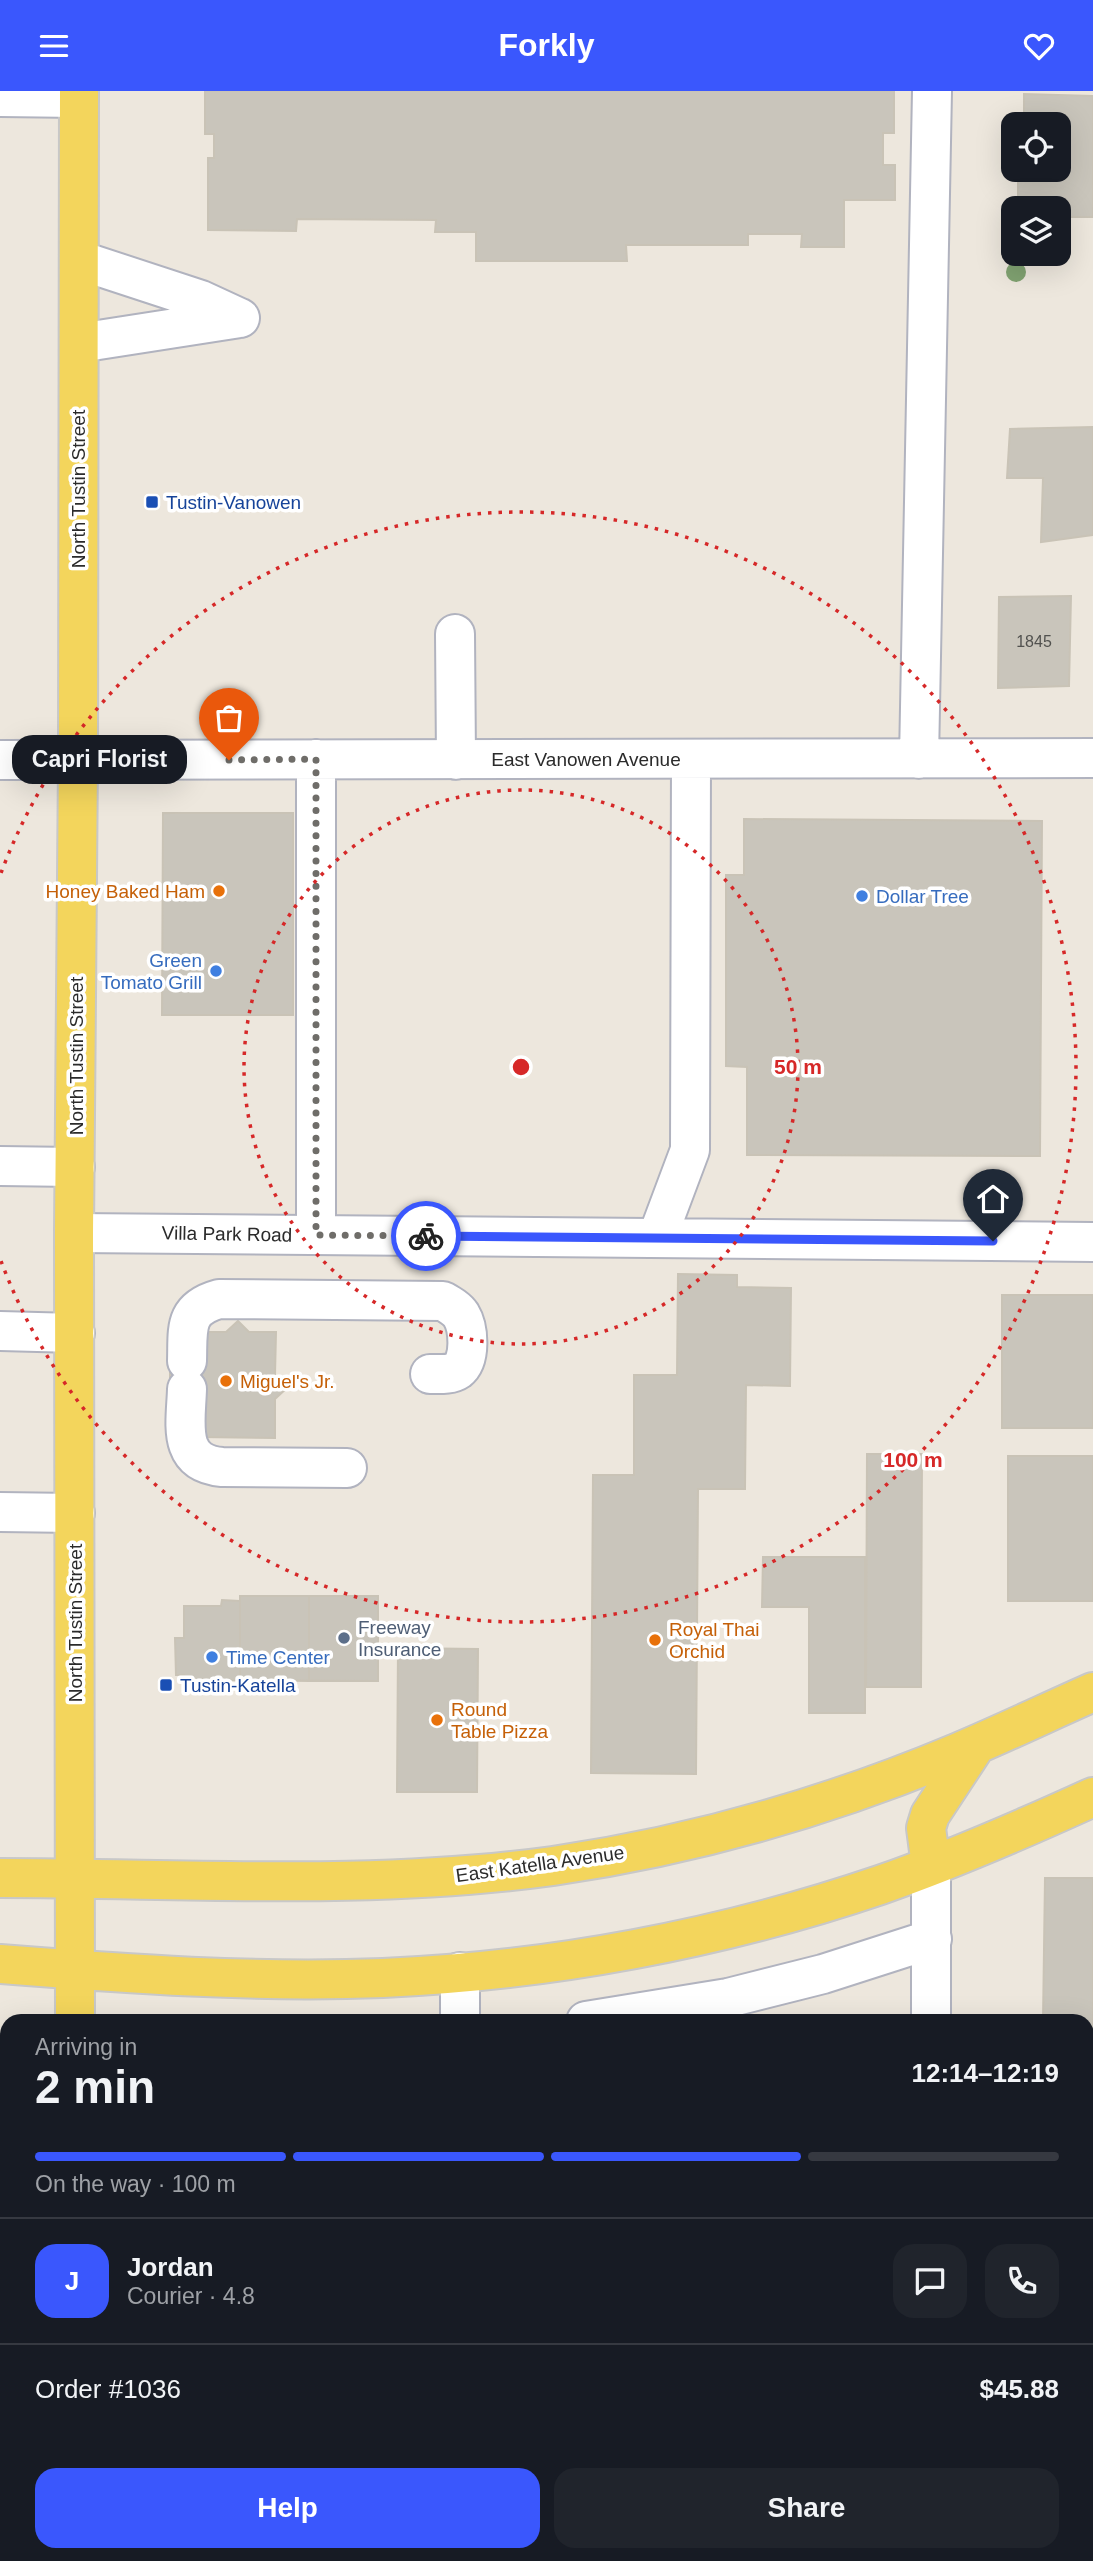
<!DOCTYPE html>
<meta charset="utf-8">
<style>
body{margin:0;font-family:Arial,sans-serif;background:#20242c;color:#f1f3f6;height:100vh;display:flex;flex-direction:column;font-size:26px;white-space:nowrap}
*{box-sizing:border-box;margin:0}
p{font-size:23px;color:#9ea1a6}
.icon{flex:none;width:38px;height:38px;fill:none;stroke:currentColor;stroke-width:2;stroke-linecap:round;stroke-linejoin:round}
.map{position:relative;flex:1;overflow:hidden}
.side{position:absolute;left:0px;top:1923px;width:1094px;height:548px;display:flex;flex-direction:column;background:#171b24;border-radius:21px 21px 0 0;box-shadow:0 7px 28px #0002}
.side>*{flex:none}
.tools{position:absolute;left:1001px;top:21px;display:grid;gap:14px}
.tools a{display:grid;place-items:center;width:70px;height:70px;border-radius:14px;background:#171b24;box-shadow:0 7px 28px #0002;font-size:35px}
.pin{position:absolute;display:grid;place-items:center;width:60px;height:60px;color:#fff;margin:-72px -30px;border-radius:50% 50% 50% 0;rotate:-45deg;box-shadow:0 0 7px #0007}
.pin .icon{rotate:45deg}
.courier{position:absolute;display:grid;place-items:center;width:70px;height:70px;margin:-35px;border:5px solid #3a57fd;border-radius:50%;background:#fff;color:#222;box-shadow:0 2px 9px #0007}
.bubble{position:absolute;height:49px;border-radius:21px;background:#171b24;box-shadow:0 7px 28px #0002;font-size:23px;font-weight:600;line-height:49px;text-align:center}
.head em{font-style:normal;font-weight:600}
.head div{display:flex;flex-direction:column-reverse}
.head{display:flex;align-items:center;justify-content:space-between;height:119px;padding:0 35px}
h1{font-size:46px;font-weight:600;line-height:52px}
.bar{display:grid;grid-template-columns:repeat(4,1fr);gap:10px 7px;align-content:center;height:84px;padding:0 35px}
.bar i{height:9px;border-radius:5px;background:#363941}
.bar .active{background:#3a57fd}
.bar p{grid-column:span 4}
.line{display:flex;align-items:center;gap:18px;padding:0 35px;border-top:2px solid #363941}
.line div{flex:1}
.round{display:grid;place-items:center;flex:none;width:74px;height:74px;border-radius:21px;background:#20242c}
.primary-button{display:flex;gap:14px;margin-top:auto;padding:14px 35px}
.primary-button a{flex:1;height:80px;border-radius:21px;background:#3a57fd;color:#fff;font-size:28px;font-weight:600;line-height:80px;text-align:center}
.primary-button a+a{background:#20242c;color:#f1f3f6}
header{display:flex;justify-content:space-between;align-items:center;height:91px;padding:0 35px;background:#3a57fd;color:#fff;font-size:32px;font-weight:600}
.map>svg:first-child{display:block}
.building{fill:#c9c5bb;stroke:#c9c3b6;stroke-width:2}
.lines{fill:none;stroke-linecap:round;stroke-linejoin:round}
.minor-casing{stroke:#b1b3bf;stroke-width:42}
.major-casing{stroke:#c8c8c8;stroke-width:42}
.minor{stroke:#fff;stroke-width:38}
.major{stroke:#f3d55c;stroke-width:38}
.tree{fill:#80a271}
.done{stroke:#6f6d69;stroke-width:7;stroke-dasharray:0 12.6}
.route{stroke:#3a57fd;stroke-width:9}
.ring{fill:none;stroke:#d62828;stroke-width:3.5;stroke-dasharray:3.5 7}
.transit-dot{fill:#1a4fb4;stroke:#fff;stroke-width:2.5}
.food-dot{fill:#e8710a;stroke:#fff;stroke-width:2.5}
.shop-dot{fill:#3f7fe0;stroke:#fff;stroke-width:2.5}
.service-dot{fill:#5c6f8a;stroke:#fff;stroke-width:2.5}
.labels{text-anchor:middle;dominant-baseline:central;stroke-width:7;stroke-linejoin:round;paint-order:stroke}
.number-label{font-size:16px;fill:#52524f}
.street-label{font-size:19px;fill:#2b2b2b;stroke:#fff}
.transit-label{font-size:19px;fill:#164399;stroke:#fff;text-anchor:start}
.food-label{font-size:19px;fill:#c56008;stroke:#fff;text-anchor:start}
.shop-label{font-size:19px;fill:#366cbe;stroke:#fff;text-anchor:start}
.service-label{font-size:19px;fill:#4e5e75;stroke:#fff;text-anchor:start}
.centre{fill:#d62828;stroke:#fff;stroke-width:3.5}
.ring-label{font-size:21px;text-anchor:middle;font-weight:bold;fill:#d62828;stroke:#fff;stroke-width:7;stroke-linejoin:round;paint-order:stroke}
</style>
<header><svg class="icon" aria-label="menu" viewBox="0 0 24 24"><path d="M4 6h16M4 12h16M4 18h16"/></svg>Forkly<svg class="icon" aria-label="heart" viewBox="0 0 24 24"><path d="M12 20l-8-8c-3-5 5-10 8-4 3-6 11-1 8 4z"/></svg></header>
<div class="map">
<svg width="1093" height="2470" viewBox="0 0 1093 2470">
<rect width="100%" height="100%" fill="#ede7dd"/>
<path class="building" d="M205,0H894V42H883V74H895V109H844V156H801L802,143H748V154H626L627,170H476V141H435L436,129L297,128L296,140L208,139V67H214V43H205Z
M1024,3L1093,5V126H1059V117H1018V79H1059V33H1024Z
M1093,336V444L1041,451L1043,387H1007L1010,338Z
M1071,505L1069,595L998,597L999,506Z
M163,722H293V924H162Z
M744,728L1042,730L1040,1065L747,1064V976L726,975V784H744Z
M678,1183L737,1184V1196L791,1197L790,1295L746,1294L745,1398H698L696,1683L591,1682L593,1384H634V1284H677Z
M1002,1204H1093V1337H1002Z
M238,1230L249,1241H276L275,1284L288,1296L275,1308V1347L199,1346L170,1297V1270L199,1241H226Z
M867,1363H922L921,1596H866Z
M1008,1365H1093V1510H1008Z
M763,1466H865V1622H809V1516H762Z
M240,1505H378V1590L184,1589V1584H176L175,1547H184V1515H221L222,1509L240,1510Z
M240,1505H309V1590L240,1589Z
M398,1557L478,1558L477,1701H397Z
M1045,1787H1093V2093H1087V1930H1043Z"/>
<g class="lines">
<defs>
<path id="minor" d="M0,6L79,7
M79,169L201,209L240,227
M79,252L240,227
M455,543L456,669
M919,668L932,0
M0,669L1093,667
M0,1075L75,1076
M74,1142L1093,1151
M316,1144V668
M657,1147L690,1059L691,668
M0,1240L75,1242
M187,1270C188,1238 183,1218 219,1208L443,1210C450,1214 457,1218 461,1224C469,1237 471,1269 458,1279C451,1284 439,1283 430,1283
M187,1298C186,1332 176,1372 222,1376L347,1377
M0,1421L75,1422
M460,1930V1881
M586,1930L728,1907L823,1883L932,1848
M931,1930V1775
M0,2269L7,2268
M923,2464H957
M477,2470V2464"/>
<path id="major" d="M931,1775L926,1737L930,1724L976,1654
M0,1787C184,1787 370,1800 553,1775C691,1755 830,1715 959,1661C1004,1642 1048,1621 1093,1601
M0,1873C127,1883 255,1892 383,1887C550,1880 721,1848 880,1794C952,1769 1023,1738 1093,1706
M75,1930L74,1142L78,669L79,0
M73,2470V2464"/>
</defs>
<use href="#minor" class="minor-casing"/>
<use href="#major" class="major-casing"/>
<use href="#minor" class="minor"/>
<use href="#major" class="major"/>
</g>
<circle class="tree" cx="1016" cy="181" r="10"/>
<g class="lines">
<path class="done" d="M229,669L316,668V1144L426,1145"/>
<path class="route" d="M426,1145L993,1150"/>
</g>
<g class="ring">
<circle cx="521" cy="976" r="277"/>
<path d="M1 782A555 555 0 1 1 1 1170"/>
</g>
<g class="transit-dot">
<rect x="145" y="404" width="14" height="14" rx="3.5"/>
<rect x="159" y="1587" width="14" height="14" rx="3.5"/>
</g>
<g class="food-dot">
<circle cx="219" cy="800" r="7"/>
<circle cx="226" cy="1290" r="7"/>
<circle cx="655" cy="1549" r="7"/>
<circle cx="437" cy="1629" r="7"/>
</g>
<g class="shop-dot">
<circle cx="862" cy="805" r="7"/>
<circle cx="216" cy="880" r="7"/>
<circle cx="212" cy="1566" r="7"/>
</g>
<circle class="service-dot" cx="344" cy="1547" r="7"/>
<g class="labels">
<g class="number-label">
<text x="1034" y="550">1845</text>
</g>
<g class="street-label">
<text transform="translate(78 398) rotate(-90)">North Tustin Street</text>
<text x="586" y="668">East Vanowen Avenue</text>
<text transform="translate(76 965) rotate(-90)">North Tustin Street</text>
<text transform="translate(227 1143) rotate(1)">Villa Park Road</text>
<text transform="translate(75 1532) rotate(-90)">North Tustin Street</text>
<text transform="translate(540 1773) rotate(-8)">East Katella Avenue</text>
</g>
<g class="transit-label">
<text x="166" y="411">Tustin-Vanowen</text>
<text x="180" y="1594">Tustin-Katella</text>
</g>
<g class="food-label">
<text x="205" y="800" text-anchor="end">Honey Baked Ham</text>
<text x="240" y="1290">Miguel's Jr.</text>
<text x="669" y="1538">Royal Thai<tspan x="669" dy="22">Orchid</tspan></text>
<text x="451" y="1618">Round<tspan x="451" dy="22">Table Pizza</tspan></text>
</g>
<g class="shop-label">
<text x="876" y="805">Dollar Tree</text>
<text x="202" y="869" text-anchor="end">Green<tspan x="202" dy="22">Tomato Grill</tspan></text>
<text x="226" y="1566">Time Center</text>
</g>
<g class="service-label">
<text x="358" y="1536">Freeway<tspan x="358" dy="22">Insurance</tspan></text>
</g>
</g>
<circle cx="521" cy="976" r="10" class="centre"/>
<g class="ring-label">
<text x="798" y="983">50 m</text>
<text x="913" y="1376">100 m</text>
</g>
</svg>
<div class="tools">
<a><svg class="icon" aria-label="locate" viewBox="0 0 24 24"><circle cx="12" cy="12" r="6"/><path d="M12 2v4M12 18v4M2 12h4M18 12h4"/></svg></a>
<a><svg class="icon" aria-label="layers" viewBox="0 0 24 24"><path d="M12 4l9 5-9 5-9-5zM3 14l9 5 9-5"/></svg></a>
</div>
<div class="pin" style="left:229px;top:669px;background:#ea580c"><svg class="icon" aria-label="bag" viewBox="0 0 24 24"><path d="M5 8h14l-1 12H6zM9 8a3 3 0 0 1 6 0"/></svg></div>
<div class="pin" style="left:993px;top:1150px;background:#1f2937"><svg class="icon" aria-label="home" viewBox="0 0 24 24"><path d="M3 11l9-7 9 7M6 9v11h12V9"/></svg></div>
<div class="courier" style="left:426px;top:1145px"><svg class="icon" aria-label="bike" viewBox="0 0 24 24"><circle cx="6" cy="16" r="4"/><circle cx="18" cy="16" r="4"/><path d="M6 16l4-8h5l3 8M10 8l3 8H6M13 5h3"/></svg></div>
<div class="bubble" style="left:12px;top:644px;width:175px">Capri Florist</div>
<section class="side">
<div class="head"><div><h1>2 min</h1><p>Arriving in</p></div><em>12:14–12:19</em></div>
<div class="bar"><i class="active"></i><i class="active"></i><i class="active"></i><i></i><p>On the way · 100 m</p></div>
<div class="line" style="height:126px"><b class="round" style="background:#3a57fd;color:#fff">J</b><div><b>Jordan</b><p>Courier · 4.8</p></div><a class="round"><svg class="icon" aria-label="chat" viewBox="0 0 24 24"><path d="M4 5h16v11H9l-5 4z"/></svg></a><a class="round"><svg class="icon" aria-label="phone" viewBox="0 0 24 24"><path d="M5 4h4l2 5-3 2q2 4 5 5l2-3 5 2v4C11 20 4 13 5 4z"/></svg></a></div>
<div class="line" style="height:91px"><div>Order #1036</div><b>$45.88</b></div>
<div class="primary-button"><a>Help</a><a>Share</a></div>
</section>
</div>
